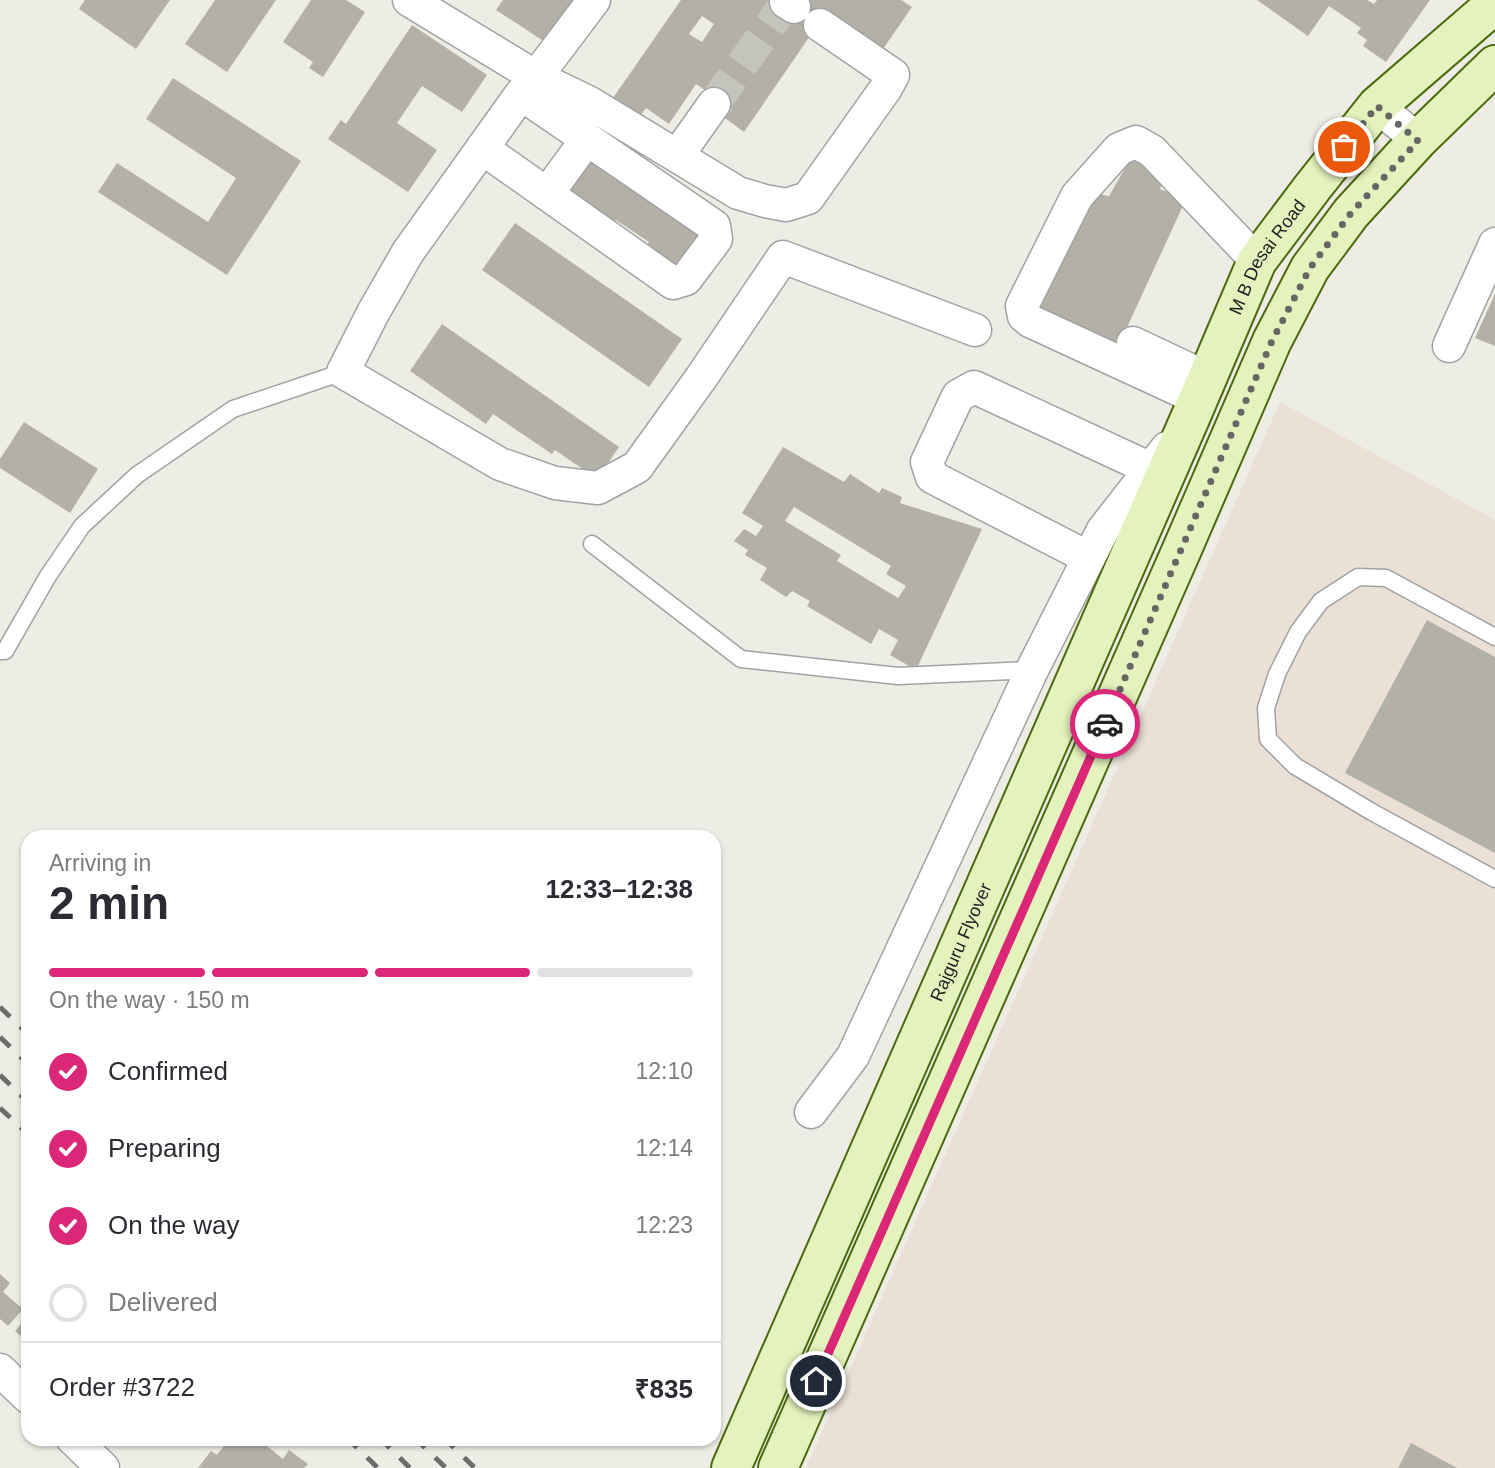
<!DOCTYPE html>
<meta charset="utf-8">
<style>
body{margin:0;font-family:Helvetica,sans-serif;background:#f2f2f3;color:#2b2b33;height:100vh;display:flex;flex-direction:column;font-size:26px;white-space:nowrap}
*{box-sizing:border-box;margin:0}
p{font-size:23px;color:#7c7c81}
.icon{flex:none;width:38px;height:38px;fill:none;stroke:currentColor;stroke-width:2;stroke-linecap:round;stroke-linejoin:round}
.map{position:relative;flex:1;overflow:hidden}
.panel{position:absolute;left:21px;top:830px;width:700px;height:616px;display:flex;flex-direction:column;background:#fff;border-radius:21px;box-shadow:0 2px 5px #0004}
.panel>*{flex:none}
.pin{position:absolute;display:grid;place-items:center;width:60px;height:60px;color:#fff;margin:-30px;border:4px solid #fff;border-radius:50%;box-shadow:0 2px 7px #0007}
.courier{position:absolute;display:grid;place-items:center;width:70px;height:70px;margin:-35px;border:5px solid #db2777;border-radius:50%;background:#fff;color:#222;box-shadow:0 2px 9px #0007}
.head em{font-style:normal;font-weight:700}
.head div{display:flex;flex-direction:column-reverse}
.head{display:flex;align-items:center;justify-content:space-between;height:119px;padding:0 28px}
h1{font-size:46px;font-weight:700;line-height:52px}
.bar{display:grid;grid-template-columns:repeat(4,1fr);gap:10px 7px;align-content:center;height:84px;padding:0 28px}
.bar i{height:9px;border-radius:5px;background:#e1e1e2}
.bar .active{background:#db2777}
.bar p{grid-column:span 4}
.line{display:flex;align-items:center;gap:18px;padding:0 28px;border-top:2px solid #e1e1e2}
.line div{flex:1}
ol{padding:0 28px;list-style:none}
li{display:flex;align-items:center;gap:21px;height:77px}
li p{margin-inline-start:auto}
li .icon{padding:7px;border-radius:50%;background:#db2777;color:#fff;stroke-width:4}
li:last-child{color:#7c7c81}
li i{width:38px;height:38px;border:4px solid #e1e1e2;border-radius:50%}
.map>svg:first-child{display:block}
.military{fill:#eae0d5}
.building{fill:#b3b0a8;fill-rule:evenodd}
.lines{fill:none;stroke-linecap:round;stroke-linejoin:round}
.minor-tunnel{stroke:#c4c4bd;stroke-width:32;stroke-dasharray:32 16;stroke-linecap:butt}
.service-casing{stroke:#a2a2a2;stroke-width:19}
.minor-casing{stroke:#a2a2a2;stroke-width:35}
.secondary-casing{stroke:#4b6b0f;stroke-width:42}
.service{stroke:#fff;stroke-width:16}
.minor{stroke:#fff;stroke-width:32}
.secondary{stroke:#e4f3be;stroke-width:38}
.rail{stroke:#6c6c6c;stroke-width:5;stroke-dasharray:14 14;stroke-linecap:butt}
.done{stroke:#676664;stroke-width:7;stroke-dasharray:0 12.6}
.route{stroke:#db2777;stroke-width:9}
.labels{text-anchor:middle;dominant-baseline:central;stroke-width:5;stroke-linejoin:round;paint-order:stroke}
.street-label{font-size:18px;fill:#1e1e1e;stroke:#fff}
</style>
<div class="map">
<svg width="1495" height="1468" viewBox="0 0 1495 1468">
<rect width="100%" height="100%" fill="#eeede5"/>
<path class="military" d="M1280,402L1495,520V1468H806Z"/>
<path class="building" d="M85,0H170L136,49L79,9Z
M215,0H276L227,72L185,44Z
M311,0H346L365,12L323,77L309,68L313,62L283,42Z
M503,0H573L545,42L496,10Z
M681,0H772L763,12L784,27L803,0H901L912,7L876,59L821,20L744,132L725,118L732,109L696,84L669,124L646,108L640,116L613,98ZM702,16L714,24L702,42L689,34Z
M1257,0H1367L1374,4L1377,0H1430L1386,62L1363,46L1367,40L1357,33L1361,28L1329,6L1308,36Z
M412,25L487,75L462,112L422,86L397,123L437,150L408,192L328,139L341,120L346,124Z
M173,78L301,161L227,275L98,192L117,163L208,222L236,178L146,119Z
M1136,149L1167,171L1160,189L1186,199L1119,345L1032,309L1089,192L1109,196Z
M589,154L707,236L681,272L645,247L649,242L616,220L613,225L564,191Z
M515,223L682,339L649,387L482,270Z
M1495,294V346L1475,338Z
M442,324L619,447L597,479L555,450L552,454L493,414L486,424L410,371Z
M24,422L98,469L70,513L0,468V459Z
M783,447L844,482L850,474L879,493L882,488L902,497L900,503L982,529L916,670L890,655L898,640L879,629L871,644L807,606L810,601L792,591L786,597L760,580L767,568L745,555L748,550L734,541L744,529L756,536L763,526L742,513ZM794,507L891,566L886,574L906,586L898,598L837,561L841,555L785,521Z
M1427,620L1495,657V853L1345,773Z
M0,1274L10,1283L3,1292L23,1309L8,1326L0,1319Z
M28,1316V1343L15,1331Z
M230,1438H257L283,1459L289,1450L308,1464L304,1468H198L211,1451L217,1455Z
M1411,1443L1457,1468H1398Z"/>
<g class="lines">
<path class="minor-tunnel" d="M714,104L788,0"/>
<defs>
<path id="service" d="M592,544L741,659L898,676L1032,670
M1495,637L1386,578L1358,577L1321,601L1298,632L1277,674L1266,708L1268,739L1295,766L1372,812L1495,879
M0,651H5L48,576L82,526L137,475L233,409L343,372"/>
<path id="minor" d="M409,0L536,77L594,0
M786,2L794,7
M820,25L893,75L886,88L808,198L786,205L765,201L738,193L588,102L536,77L521,94L408,252L373,313L343,372L500,464L555,483L598,488L637,467L701,378L783,257L975,330
M1377,106L1418,140
M482,148L673,283L686,279L716,239L714,226L521,94
M677,156L714,104
M547,194L587,139
M1133,343L1207,378
M1449,346L1495,244
M1199,399L1030,321L1024,316L1022,306L1077,196L1119,149L1136,142L1152,151L1257,261
M1089,558L932,477L927,462L958,396L974,387L1151,469
M811,1112L853,1056L1032,670L1103,530L1167,448
M0,1370L28,1397
M72,1438L103,1468"/>
<g id="secondary">
<path id="s1" d="M731,1468L1191,416L1257,261L1312,188L1377,106L1495,4"/>
<path d="M778,1468L1183,547L1272,341L1310,268L1351,213L1418,140L1495,65"/>
</g>
</defs>
<use href="#service" class="service-casing"/>
<use href="#minor" class="minor-casing"/>
<use href="#secondary" class="secondary-casing"/>
<use href="#service" class="service"/>
<use href="#minor" class="minor"/>
<use href="#secondary" class="secondary"/>
<path class="rail" d="M0,1007L28,1034
M0,1037L28,1064
M0,1075L28,1102
M0,1108L28,1134
M347,1438L378,1468
M380,1438L410,1468
M415,1438L446,1468
M444,1438L475,1468"/>
</g>
<g class="lines">
<path class="done" d="M1105,724L1272,341L1310,268L1351,213L1418,141L1377,106L1344,147"/>
<path class="route" d="M816,1381L1105,724"/>
</g>
<g class="labels">
<g class="street-label">
<text stroke="none"><textPath href="#s1" startOffset="1325">M B Desai Road</textPath></text>
<text stroke="none"><textPath href="#s1" startOffset="574">Rajguru Flyover</textPath></text>
</g>
</g>
</svg>
<div class="pin" style="left:1344px;top:147px;background:#ea580c"><svg class="icon" aria-label="bag" viewBox="0 0 24 24"><path d="M5 8h14l-1 12H6zM9 8a3 3 0 0 1 6 0"/></svg></div>
<div class="pin" style="left:816px;top:1381px;background:#1f2937"><svg class="icon" aria-label="home" viewBox="0 0 24 24"><path d="M3 11l9-7 9 7M6 9v11h12V9"/></svg></div>
<div class="courier" style="left:1105px;top:724px"><svg class="icon" aria-label="car" viewBox="0 0 24 24"><path d="M5 17H2v-5l4-1 3-4h7l3 4 3 1v5h-3M9 17h6M6 11h13"/><circle cx="7" cy="17" r="2"/><circle cx="17" cy="17" r="2"/></svg></div>
<section class="panel">
<div class="head"><div><h1>2 min</h1><p>Arriving in</p></div><em>12:33–12:38</em></div>
<div class="bar"><i class="active"></i><i class="active"></i><i class="active"></i><i></i><p>On the way · 150 m</p></div>
<ol>
<li><svg class="icon" aria-label="check" viewBox="0 0 24 24"><path d="M5 12l5 5 9-10"/></svg>Confirmed<p>12:10</p></li>
<li><svg class="icon" aria-label="check" viewBox="0 0 24 24"><path d="M5 12l5 5 9-10"/></svg>Preparing<p>12:14</p></li>
<li><svg class="icon" aria-label="check" viewBox="0 0 24 24"><path d="M5 12l5 5 9-10"/></svg>On the way<p>12:23</p></li>
<li><i></i>Delivered</li>
</ol>
<div class="line" style="height:91px"><div>Order #3722</div><b>₹835</b></div>
</section>
</div>
